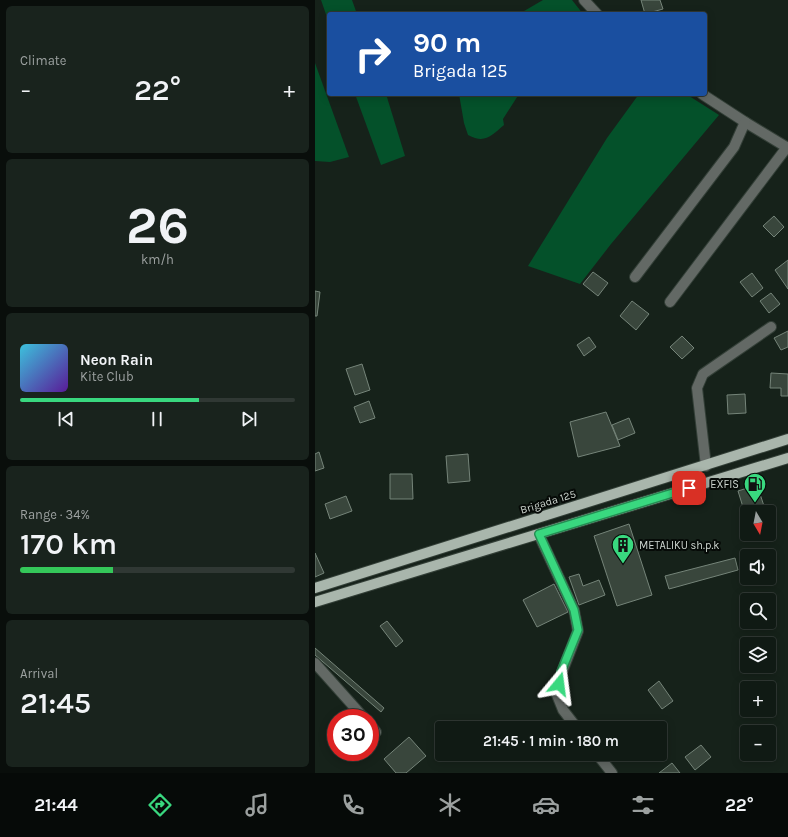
<!DOCTYPE html>
<meta charset="utf-8">
<style>
:root{--surface:#101a14;--page:#19231d;--text:#f1f3f6;--muted:#9ca1a0;--line:#303834;--accent:#39d87f}
body{margin:0;font-family:Karla,sans-serif;background:var(--page);color:var(--text);height:100vh;display:flex;flex-direction:column;font-size:15px;white-space:nowrap}
*{box-sizing:border-box;margin:0}
p{font-size:13px;color:var(--muted)}
.icon{flex:none;width:22px;height:22px;fill:none;stroke:currentColor;stroke-width:2;stroke-linecap:round;stroke-linejoin:round}
.map{position:relative;flex:1;overflow:hidden}
.panel{display:flex;flex-direction:column;gap:6px;padding:6px;background:#090e0b;width:315px}
.panel>*{flex:none}
.hud{position:absolute;left:12px;top:12px;width:380px;height:84px;border-radius:4px;box-shadow:0 2px 10px #0003,0 0 0 1px var(--line);background:#1a4fa0;color:#fff;overflow:hidden}
.needle{width:26px;rotate:170deg}
.controls{position:absolute;left:425px;top:505px;display:grid;gap:8px}
.controls a{display:grid;place-items:center;width:36px;height:36px;border-radius:4px;background:var(--surface);box-shadow:0 2px 10px #0003,0 0 0 1px var(--line);font-size:20px}
.speed{position:absolute;left:12px;top:709px;display:flex;gap:8px;font-size:20px;font-weight:700;text-align:center}
.speed>*{display:grid;place-content:center;width:52px;height:52px;border-radius:50%;background:var(--surface);box-shadow:0 2px 10px #0003,0 0 0 1px var(--line);line-height:1}
.speed .limit{border:6px solid #d22;background:#fff;color:#111}
.pin{position:absolute;display:grid;place-items:center;width:34px;height:34px;color:#fff;margin:-17px;border-radius:8px;box-shadow:0 2px 6px #0006}
.me{position:absolute;width:44px;margin:-22px;rotate:16deg;stroke-linejoin:round;filter:drop-shadow(0 0 3px #0008)}
.turn{display:flex;align-items:center;gap:14px;height:84px;padding:0 20px;font-size:18px}
.turn .icon{width:52px;height:52px;stroke-width:2.5}
.turn b{display:block;font-size:28px;line-height:34px}
.big{font-size:30px;font-weight:600;line-height:1.1}
.panel .tile{flex:1;display:flex;flex-direction:column;justify-content:center;gap:6px;min-width:0;padding:0 14px;border-radius:6px;background:var(--page)}
.panel .dial{align-items:center;gap:0}
.dial b{font-size:52px;line-height:1}
.song{display:flex;align-items:center;gap:12px}
.cover{width:48px;height:48px;border-radius:6px;background:linear-gradient(135deg,hsl(190 70% 55%),hsl(270 70% 35%))}
.played{height:4px;border-radius:2px;background:linear-gradient(90deg,var(--accent) 65%,var(--line) 65%)}
.keys{display:flex;justify-content:space-around;direction:ltr}
.heat{display:flex;justify-content:space-between;align-items:center;font-size:22px;direction:ltr}
.charge{height:6px;border-radius:3px;background:linear-gradient(90deg,#34c759 34%,var(--line) 0)}
.trip{position:absolute;left:120px;top:721px;width:232px;height:40px;border-radius:4px;background:var(--surface);box-shadow:0 2px 10px #0003,0 0 0 1px var(--line);font-weight:600;line-height:40px;text-align:center}
.dock{display:flex;height:64px;justify-content:space-around;align-items:center;background:#060a08;color:var(--muted)}
.dock .icon{width:28px;height:28px}
.dock .current{color:var(--accent)}
.dock b{font-size:18px;color:var(--text)}
main{display:flex;flex:1;min-height:0}
.map>svg:first-child{display:block}
</style>
<main>
<section class="panel">
<div class="tile"><p>Climate</p>
<div class="heat"><a>−</a><b class="big">22°</b><a>+</a></div>
</div>
<div class="tile dial"><b>26</b><p>km/h</p></div>
<div class="tile">
<div class="song"><i class="cover"></i><div><b>Neon Rain</b><p>Kite Club</p></div></div>
<div class="played"></div>
<div class="keys"><svg class="icon" aria-label="previous" viewBox="0 0 24 24"><path d="M18 5L8 12l10 7zM5 5v14"/></svg><svg class="icon" aria-label="pause" viewBox="0 0 24 24"><path d="M8 5v14M16 5v14"/></svg><svg class="icon" aria-label="next" viewBox="0 0 24 24"><path d="M6 5l10 7-10 7zM19 5v14"/></svg></div>
</div>
<div class="tile"><p>Range · 34%</p><b class="big">170 km</b><div class="charge"></div></div>
<div class="tile"><p>Arrival</p><b class="big">21:45</b></div>
</section>
<div class="map">
<svg width="473" height="773" viewBox="0 0 473 773">
<rect width="100%" height="100%" fill="#16221a"/>
<g fill="#04512a">
<path d="M6,0H37L42,14H14V23Z"/>
<path d="M228,0H257L268,14H204Z"/>
<path d="M0,63L34,157L15,162L0,161Z"/>
<path d="M40,94H71L90,156L66,165Z"/>
<path d="M144,94H204L188,119L189,125C176,136 170,144 153,135L149,123Z"/>
<path d="M324,94H371L404,115L296,244L265,284L213,266L292,138Z"/>
</g>
<g fill="#39463c" stroke="#758479">
<path d="M326,0H345L348,9L330,14Z"/>
<path d="M459,216L469,227L459,237L448,226Z"/>
<path d="M473,260V289L460,270Z"/>
<path d="M278,272L293,283L283,296L268,284Z"/>
<path d="M437,273L448,288L437,297L425,282Z"/>
<path d="M0,291L5,292L2,316H0Z"/>
<path d="M456,293L465,304L454,313L445,301Z"/>
<path d="M317,301L334,314L321,330L305,316Z"/>
<path d="M473,331V347L466,350L459,338Z"/>
<path d="M367,336L379,348L367,359L355,347Z"/>
<path d="M274,337L281,347L269,356L262,345Z"/>
<path d="M47,364L55,390L40,395L31,369Z"/>
<path d="M456,373L473,374V396H466V388H455Z"/>
<path d="M430,394L431,413L413,414L412,395Z"/>
<path d="M54,401L60,418L45,423L39,407Z"/>
<path d="M291,412L305,446L263,457L255,422Z"/>
<path d="M314,418L320,433L303,440L297,425Z"/>
<path d="M4,452L9,468L0,471V454Z"/>
<path d="M153,454L155,481L133,483L131,456Z"/>
<path d="M75,474H97L98,499H75Z"/>
<path d="M442,485L451,512H432V520L423,491Z"/>
<path d="M31,496L37,511L15,519L10,504Z"/>
<path d="M314,524L337,595L302,606L279,536Z"/>
<path d="M0,553L9,573L0,577Z"/>
<path d="M420,558L423,570L354,589L350,576Z"/>
<path d="M264,574L268,586L284,580L290,595L264,605L254,577Z"/>
<path d="M239,584L253,612L222,627L208,600Z"/>
<path d="M72,621L88,641L81,647L65,626Z"/>
<path d="M0,648L69,708L66,712L0,655Z"/>
<path d="M344,681L358,701L347,709L333,690Z"/>
<path d="M94,737L111,756L91,773H81L69,759Z"/>
<path d="M386,745L396,757L380,770L370,757Z"/>
<path d="M357,763L365,773H344Z"/>
</g>
<g fill="none" stroke-linecap="round" stroke-linejoin="round">
<g stroke="#333f37" stroke-width="12">
<g id="minor">
<path d="M269,0L282,14"/>
<path d="M387,94L430,122L473,148"/>
<path d="M320,277L419,147L430,122"/>
<path d="M355,302L472,147"/>
<path d="M391,466L382,388L388,374L456,327"/>
<path d="M224,535L259,610L263,631L247,672L242,695L248,710L262,728"/>
<path d="M0,663L49,718"/>
<path d="M55,725L61,732"/>
<path d="M282,754L297,773"/>
</g>
</g>
<g stroke="#333f37" stroke-width="12">
<g id="major">
<path d="M0,588L473,439"/>
<path d="M0,602L473,458"/>
</g>
</g>
<use href="#minor" stroke="#636965" stroke-width="10"/>
<use href="#major" stroke="#a9b6ac" stroke-width="10"/>
</g>
<g fill="none" stroke-linecap="round" stroke-linejoin="round">
<g stroke="#258c53" stroke-width="10">
<path id="route" d="M244,684L246,672L263,630L259,610L224,534L374,488"/>
</g>
<use href="#route" stroke="#39d87f" stroke-width="7"/>
</g>
<defs>
<g id="fuel-pin" transform="scale(1.15)"><path d="M0 17L-7.5 6A9.5 9.5 0 1 1 7.5 6Z" fill="#39d87f" stroke="#060a07"/><path d="M-5.5-6h7V0h2V4h1.3V-2.5L3-4.5l.8-.8L6-3V5H2.5V1h-1V6h-7ZM-4.2-4.7v3.2H.2V-4.7Z" fill="#111"/></g>
<g id="building-pin" transform="scale(1.15)"><path d="M0 17L-7.5 6A9.5 9.5 0 1 1 7.5 6Z" fill="#39d87f" stroke="#060a07"/><path d="M-4-6H4V6H1V3H-1V6H-4ZM-2.5-4.3h1.7v1.8h-1.7ZM.8-4.3h1.7v1.8H.8ZM-2.5-1h1.7V.8h-1.7ZM.8-1h1.7V.8H.8Z" fill="#111"/></g>
</defs>
<g fill-rule="evenodd">
<use href="#fuel-pin" x="440" y="484"/>
<use href="#building-pin" x="308" y="545"/>
</g>
<g text-anchor="middle" dominant-baseline="central" stroke-width="4" stroke-linejoin="round" paint-order="stroke">
<g font-size="11" fill="#ced6d0" stroke="#060a07" text-anchor="end">
<text x="424" y="484">EXFIS</text>
<text x="324" y="545" text-anchor="start">METALIKU sh.p.k</text>
</g>
<g font-size="11" fill="#ced6d0" stroke="#060a07">
<text transform="translate(233 502) rotate(-17)">Brigada 125</text>
</g>
</g>
</svg>
<div class="controls">
<a><svg class="needle" viewBox="-14 -14 28 28"><path d="M0-13l5 13h-10z" fill="#e53935"/><path d="M0 13l5-13h-10z" fill="#9ca1a0"/></svg></a>
<a><svg class="icon" aria-label="sound" viewBox="0 0 24 24"><path d="M4 9h4l5-4v14l-5-4H4zM17 9q2 3 0 6"/></svg></a>
<a><svg class="icon" aria-label="search" viewBox="0 0 24 24"><circle cx="10" cy="10" r="6"/><path d="M15 15l6 6"/></svg></a>
<a><svg class="icon" aria-label="layers" viewBox="0 0 24 24"><path d="M12 4l9 5-9 5-9-5zM3 14l9 5 9-5"/></svg></a>
<a>+</a>
<a>−</a>
</div>
<div class="speed"><div class="limit">30</div></div>
<div class="pin" style="left:374px;top:488px;background:#d93025"><svg class="icon" aria-label="arrive" viewBox="0 0 24 24"><path d="M6 21V4h12l-3 4 3 4H6"/></svg></div>
<svg class="me" style="left:244px;top:684px" viewBox="-20 -20 40 40"><path d="M0-17L14 15 0 8-14 15z" fill="#39d87f" stroke="#fff" stroke-width="4"/></svg>
<div class="trip">21:45 · 1 min · 180 m</div>
<div class="hud">
<div class="turn"><svg class="icon" aria-label="right" viewBox="0 0 24 24"><path d="M7 20v-9h11M14 6l5 5-5 5"/></svg><div><b>90 m</b>Brigada 125</div></div>
</div>
</div>
</main>
<nav class="dock">
<b>21:44</b>
<svg class="icon current" aria-label="directions" viewBox="0 0 24 24"><path d="M12 3l9 9-9 9-9-9zM9 14v-3h6M13 9l2 2-2 2"/></svg>
<svg class="icon" aria-label="music" viewBox="0 0 24 24"><path d="M9 18V5l10-2v13"/><circle cx="6" cy="18" r="3"/><circle cx="16" cy="16" r="3"/></svg>
<svg class="icon" aria-label="phone" viewBox="0 0 24 24"><path d="M5 4h4l2 5-3 2q2 4 5 5l2-3 5 2v4C11 20 4 13 5 4z"/></svg>
<svg class="icon" aria-label="climate" viewBox="0 0 24 24"><path d="M12 3v18M4 7l16 10M4 17L20 7"/></svg>
<svg class="icon" aria-label="car" viewBox="0 0 24 24"><path d="M5 17H2v-5l4-1 3-4h7l3 4 3 1v5h-3M9 17h6M6 11h13"/><circle cx="7" cy="17" r="2"/><circle cx="17" cy="17" r="2"/></svg>
<svg class="icon" aria-label="filters" viewBox="0 0 24 24"><path d="M4 7h16M4 17h16"/><circle cx="9" cy="7" r="2"/><circle cx="15" cy="17" r="2"/></svg>
<b>22°</b>
</nav>
